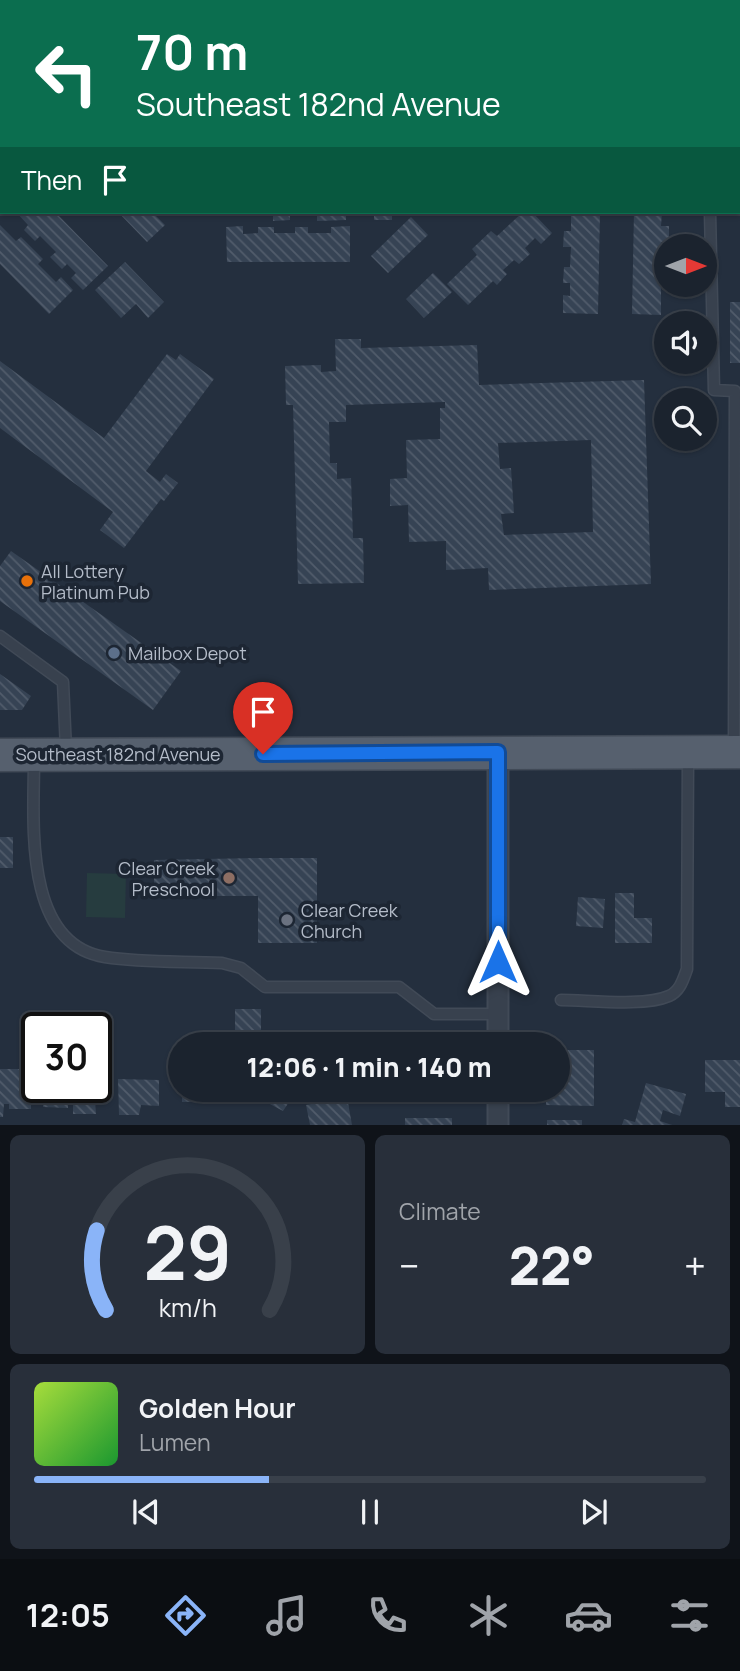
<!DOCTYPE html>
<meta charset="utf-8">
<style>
:root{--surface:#1b232e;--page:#282f3a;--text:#f1f3f6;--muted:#a0a4aa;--line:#39404a;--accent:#8ab4f8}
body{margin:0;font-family:Manrope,sans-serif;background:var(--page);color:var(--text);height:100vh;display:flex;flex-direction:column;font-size:26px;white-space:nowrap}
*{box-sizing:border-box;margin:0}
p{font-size:23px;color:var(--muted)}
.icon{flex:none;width:38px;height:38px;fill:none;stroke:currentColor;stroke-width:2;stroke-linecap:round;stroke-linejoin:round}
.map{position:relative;height:1125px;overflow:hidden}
.drawer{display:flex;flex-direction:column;gap:10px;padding:10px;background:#0f1319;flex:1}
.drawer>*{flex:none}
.hud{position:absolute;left:0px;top:0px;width:740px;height:214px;box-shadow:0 2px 5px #0004,0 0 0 2px var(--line);background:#0b6e4f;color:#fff;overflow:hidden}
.needle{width:46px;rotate:90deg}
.tools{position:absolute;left:654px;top:234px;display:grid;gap:14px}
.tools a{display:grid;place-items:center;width:63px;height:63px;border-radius:50%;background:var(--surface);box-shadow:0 2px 5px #0004,0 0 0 2px var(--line);font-size:35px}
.speed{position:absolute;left:21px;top:1012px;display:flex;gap:14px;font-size:35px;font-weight:700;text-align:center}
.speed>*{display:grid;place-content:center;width:91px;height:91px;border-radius:50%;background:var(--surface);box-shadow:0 2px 5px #0004,0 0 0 2px var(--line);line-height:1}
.speed .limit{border:4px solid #111;border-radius:10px;background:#fff;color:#111}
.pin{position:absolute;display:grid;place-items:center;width:60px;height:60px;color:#fff;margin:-72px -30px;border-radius:50% 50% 50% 0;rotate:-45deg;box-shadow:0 0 7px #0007}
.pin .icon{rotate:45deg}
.me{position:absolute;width:77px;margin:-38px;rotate:0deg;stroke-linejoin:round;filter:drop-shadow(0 0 5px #0008)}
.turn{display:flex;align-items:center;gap:24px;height:147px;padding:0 21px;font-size:32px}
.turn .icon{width:91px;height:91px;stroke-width:2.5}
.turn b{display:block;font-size:49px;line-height:60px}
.then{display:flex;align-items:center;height:66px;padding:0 21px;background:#0003;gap:14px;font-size:26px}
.big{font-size:52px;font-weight:800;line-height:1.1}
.drawer .tile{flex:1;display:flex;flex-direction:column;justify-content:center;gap:10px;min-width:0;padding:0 24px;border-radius:10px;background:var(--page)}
.drawer .dial{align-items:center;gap:0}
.dial svg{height:182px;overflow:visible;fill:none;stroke:var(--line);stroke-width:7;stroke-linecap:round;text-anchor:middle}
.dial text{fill:var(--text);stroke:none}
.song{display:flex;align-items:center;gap:21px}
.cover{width:84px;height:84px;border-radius:10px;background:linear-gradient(135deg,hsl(80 70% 55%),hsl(130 70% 35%))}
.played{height:7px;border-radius:4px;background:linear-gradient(90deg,var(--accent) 35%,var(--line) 35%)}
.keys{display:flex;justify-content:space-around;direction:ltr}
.heat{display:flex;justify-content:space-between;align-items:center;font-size:38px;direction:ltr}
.drawer .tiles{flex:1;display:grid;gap:10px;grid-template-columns:1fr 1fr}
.tile:last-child{grid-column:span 2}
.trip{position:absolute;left:168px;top:1032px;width:402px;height:70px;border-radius:35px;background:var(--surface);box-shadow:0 2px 5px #0004,0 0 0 2px var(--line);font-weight:800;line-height:70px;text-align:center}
.tab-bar{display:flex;height:112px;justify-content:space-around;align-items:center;background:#0b0e12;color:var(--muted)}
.tab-bar .icon{width:49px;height:49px}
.tab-bar .selected{color:var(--accent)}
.tab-bar b{font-size:32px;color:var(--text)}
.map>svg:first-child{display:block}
</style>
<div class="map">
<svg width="740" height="1125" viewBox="0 0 740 1125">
<defs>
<pattern id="building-back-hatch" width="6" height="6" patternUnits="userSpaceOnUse" patternTransform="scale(1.75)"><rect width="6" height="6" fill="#364354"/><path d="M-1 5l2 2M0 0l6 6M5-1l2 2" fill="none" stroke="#515c6b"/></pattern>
</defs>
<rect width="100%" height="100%" fill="#242f3e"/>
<path fill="#263c3f" d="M87,873L126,874L125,918L86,917Z"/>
<g fill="url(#building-back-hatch)" fill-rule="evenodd">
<path d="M16,212H55L108,266L83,290L71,278L76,273L67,264L62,269L50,257L56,252L40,236L35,241L24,230L28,225Z"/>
<path d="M118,212H152L165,225L147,242Z"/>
<path d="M273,212H290V220L273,221Z"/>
<path d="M317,212H346V220L317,221Z"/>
<rect x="374" y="212" width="18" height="8"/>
<path d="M523,212H532L552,233L541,244L535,238L525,248L530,254L519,264L514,260L503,270L507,274L497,285L493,281L468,305L447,284L477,255L472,249L491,231L497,236Z"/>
<path d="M571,212H600L598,314L563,313V295L570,296V283H563L564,267H570L571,247H563L564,231H571Z"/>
<path d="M634,212H662L661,226H669V242H661V263H667V278L661,279V315L632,314Z"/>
<path d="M411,217L428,235L388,273L371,256Z"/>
<path d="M0,225L16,241L21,237L43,259L38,264L56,282L61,277L73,290L49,314L0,264Z"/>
<path d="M243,226V234L258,233V227H274V233H295V227H308V233H331V227L350,226V262H227L226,227Z"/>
<path d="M125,262L164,302L148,318L136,304L121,318L95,290Z"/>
<path d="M433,273L452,292L424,318L406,299Z"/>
<rect x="730" y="302" width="10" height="61"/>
<path d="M335,339H361V348L477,345L479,385L644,380L651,584L489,590L488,568L446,570V541L409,542L408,505L390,506V479L407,478L406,440L440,439V408H445V402L346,405V422H329L330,463H337V479L351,478L353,538H363L364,583L298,584L293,405H286L285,366L321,365V372L336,371ZM591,440L593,532L504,535L501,514L514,513L511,468L500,469L498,443Z"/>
<path d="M167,354L176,360L180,354L214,379L146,471L160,482L166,474L178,483L164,501L161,499L124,548L100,530L113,512L0,428V361L104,438Z"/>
<path d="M11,551L181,671L153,710L0,601V566Z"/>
<path d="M0,674L31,696L22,710H0Z"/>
<rect x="0" y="837" width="13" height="31"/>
<path d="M259,858H317V943H258V896H154V860Z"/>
<path d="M615,893H634V918H652V943H615Z"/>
<path d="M578,897L605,899L603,928L576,926Z"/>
<rect x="235" y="1009" width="26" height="25"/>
<path d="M558,1050H594V1106L546,1105V1090H558V1078H568V1073H558Z"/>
<path d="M705,1060H740V1107H725V1092H705Z"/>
<path d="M0,1069H31V1109H9V1104H4L3,1117H0Z"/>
<path d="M118,1079L159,1080V1106L141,1105L139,1115H119Z"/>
<path d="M646,1083L686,1094L680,1116L663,1110L660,1121L672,1125H622L624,1119L635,1122Z"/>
<path d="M44,1087H94L96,1114H73V1096L68,1097V1108L43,1107Z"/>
<path d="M182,1090H222V1101L182,1102Z"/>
<path d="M265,1090H297L283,1111L266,1102L269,1092Z"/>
<rect x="394" y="1090" width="58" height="12"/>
<path d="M347,1097L352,1125H310L306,1105Z"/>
<rect x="405" y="1118" width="47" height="7"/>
<rect x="547" y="1120" width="35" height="5"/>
</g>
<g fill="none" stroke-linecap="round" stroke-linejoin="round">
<g stroke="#414a57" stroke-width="13">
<g id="service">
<path d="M738,189H740"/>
<path d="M710,212L714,390L735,391L734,748"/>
<path d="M0,636L63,682L66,750"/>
<path d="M34,759C34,820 22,944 105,957C143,963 184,961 222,963L241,968L265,987H399L434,1014H498"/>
<path d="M561,1000C589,1000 644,1007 669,996C680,991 683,980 687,969L688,756"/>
</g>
</g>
<g stroke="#414a57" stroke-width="23">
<g id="minor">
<path d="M158,2V0"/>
<path d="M0,159L2,158"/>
<path d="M498,752V1045"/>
<path d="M498,1125V1090"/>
</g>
</g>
<g stroke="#414a57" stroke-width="35">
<path id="primary" d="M0,755L740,752"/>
</g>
<use href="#service" stroke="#38414e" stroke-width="10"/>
<use href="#minor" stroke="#38414e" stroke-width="19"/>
<use href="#primary" stroke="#56606e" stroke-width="32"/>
</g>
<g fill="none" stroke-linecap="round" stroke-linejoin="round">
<g stroke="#114b97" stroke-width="18">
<path id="route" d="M263,754L498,752V962"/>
</g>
<use href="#route" stroke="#1a73e8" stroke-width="12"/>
</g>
<circle fill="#e8710a" stroke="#1d2633" stroke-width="2.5" cx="27" cy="581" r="7"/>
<circle fill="#5c6f8a" stroke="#1d2633" stroke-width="2.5" cx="114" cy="653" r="7"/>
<circle fill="#8d6e63" stroke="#1d2633" stroke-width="2.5" cx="229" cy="878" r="7"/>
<circle fill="#6b7280" stroke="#1d2633" stroke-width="2.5" cx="287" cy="920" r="7"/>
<g text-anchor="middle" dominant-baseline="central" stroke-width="7" stroke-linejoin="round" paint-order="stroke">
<g font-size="18" fill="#b4bcc9" stroke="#1d2633" text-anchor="start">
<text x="41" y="571">All Lottery<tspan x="41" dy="21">Platinum Pub</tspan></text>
<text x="128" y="653">Mailbox Depot</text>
<text x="215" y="868" text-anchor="end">Clear Creek<tspan x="215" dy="21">Preschool</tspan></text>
<text x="301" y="910">Clear Creek<tspan x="301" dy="21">Church</tspan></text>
</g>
<g font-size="18" fill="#b4bcc9" stroke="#1d2633">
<text x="118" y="754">Southeast 182nd Avenue</text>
</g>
</g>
</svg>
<div class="tools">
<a><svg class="needle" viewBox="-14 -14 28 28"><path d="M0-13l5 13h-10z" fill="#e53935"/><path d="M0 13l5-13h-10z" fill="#a0a4aa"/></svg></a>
<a><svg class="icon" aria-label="sound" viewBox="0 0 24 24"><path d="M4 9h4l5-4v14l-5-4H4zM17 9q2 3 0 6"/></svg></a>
<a><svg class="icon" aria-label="search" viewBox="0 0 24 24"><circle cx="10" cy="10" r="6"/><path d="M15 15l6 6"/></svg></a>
</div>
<div class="speed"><div class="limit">30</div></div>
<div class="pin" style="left:263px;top:754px;background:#d93025"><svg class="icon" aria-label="arrive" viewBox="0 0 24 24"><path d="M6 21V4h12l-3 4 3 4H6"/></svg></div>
<svg class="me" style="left:498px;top:962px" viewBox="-20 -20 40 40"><path d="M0-17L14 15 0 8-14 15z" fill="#1a73e8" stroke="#fff" stroke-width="4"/></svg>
<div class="trip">12:06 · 1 min · 140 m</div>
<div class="hud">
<div class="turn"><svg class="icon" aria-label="left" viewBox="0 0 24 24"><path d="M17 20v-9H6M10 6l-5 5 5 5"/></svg><div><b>70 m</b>Southeast 182nd Avenue</div></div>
<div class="then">Then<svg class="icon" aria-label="arrive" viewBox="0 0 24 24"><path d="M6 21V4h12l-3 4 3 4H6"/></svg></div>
</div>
</div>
<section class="drawer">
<div class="tiles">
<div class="tile dial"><svg viewBox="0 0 100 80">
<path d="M14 69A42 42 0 1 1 86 69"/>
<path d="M14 69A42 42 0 0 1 10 34" stroke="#8ab4f8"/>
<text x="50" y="56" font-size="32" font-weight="700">29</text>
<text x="50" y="72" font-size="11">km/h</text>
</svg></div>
<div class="tile"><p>Climate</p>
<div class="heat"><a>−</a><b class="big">22°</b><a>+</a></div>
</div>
<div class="tile">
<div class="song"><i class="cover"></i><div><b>Golden Hour</b><p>Lumen</p></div></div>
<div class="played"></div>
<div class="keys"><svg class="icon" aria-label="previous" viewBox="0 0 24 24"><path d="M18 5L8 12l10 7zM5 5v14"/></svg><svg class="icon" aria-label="pause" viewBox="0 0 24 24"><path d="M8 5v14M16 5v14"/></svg><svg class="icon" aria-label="next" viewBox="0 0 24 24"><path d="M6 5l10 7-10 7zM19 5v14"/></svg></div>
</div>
</div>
</section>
<nav class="tab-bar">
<b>12:05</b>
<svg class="icon selected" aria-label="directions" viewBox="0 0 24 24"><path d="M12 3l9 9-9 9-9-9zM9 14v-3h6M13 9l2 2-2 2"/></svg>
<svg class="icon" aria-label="music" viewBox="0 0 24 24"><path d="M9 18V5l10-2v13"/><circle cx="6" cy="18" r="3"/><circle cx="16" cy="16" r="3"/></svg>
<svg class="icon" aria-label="phone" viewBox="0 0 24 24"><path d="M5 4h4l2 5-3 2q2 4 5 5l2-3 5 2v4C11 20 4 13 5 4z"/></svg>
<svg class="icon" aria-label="climate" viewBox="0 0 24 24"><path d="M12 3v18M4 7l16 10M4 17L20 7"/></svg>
<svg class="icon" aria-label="car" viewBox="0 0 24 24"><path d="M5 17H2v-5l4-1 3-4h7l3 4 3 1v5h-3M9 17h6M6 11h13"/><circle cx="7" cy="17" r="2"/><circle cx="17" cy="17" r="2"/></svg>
<svg class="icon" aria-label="filters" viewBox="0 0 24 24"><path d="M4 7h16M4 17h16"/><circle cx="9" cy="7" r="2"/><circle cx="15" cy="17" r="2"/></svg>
</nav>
